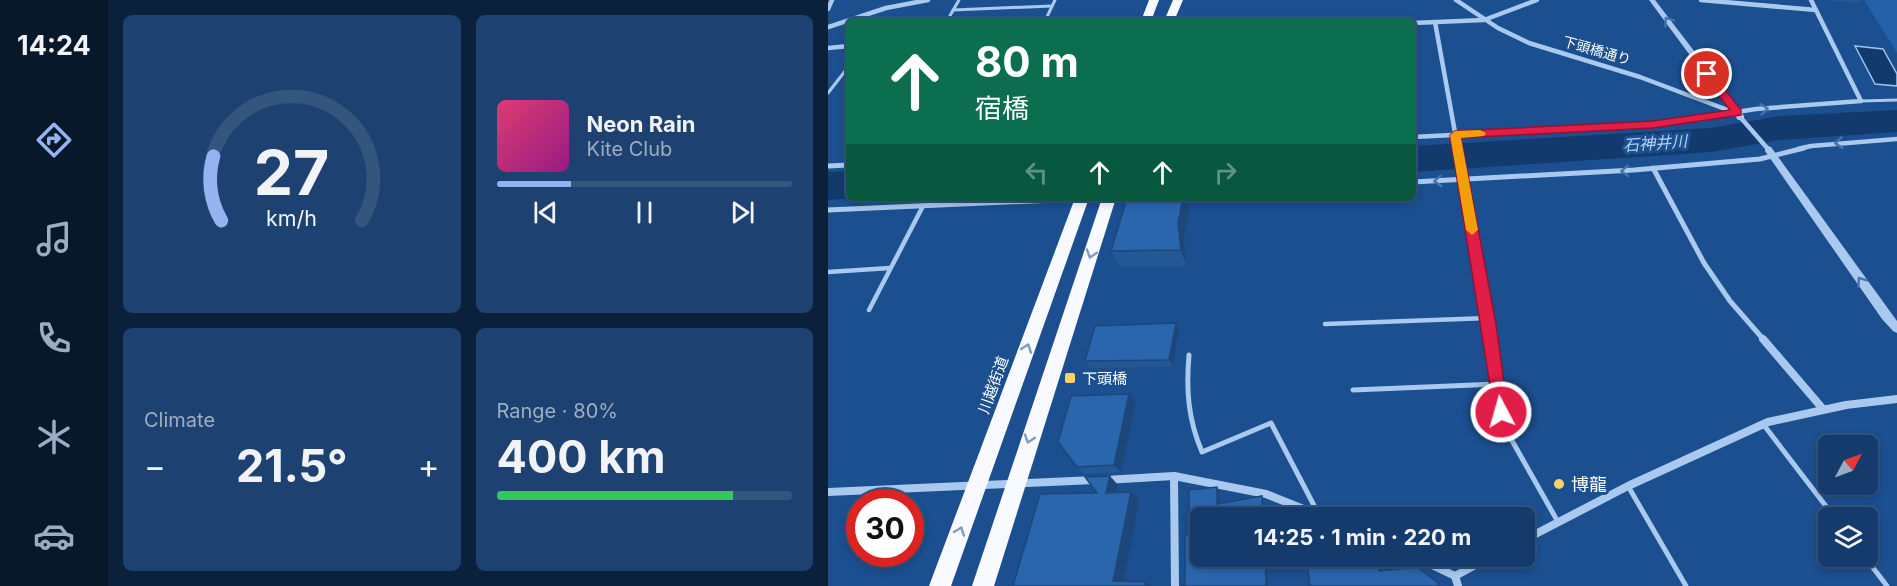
<!DOCTYPE html>
<meta charset="utf-8">
<style>
:root{--surface:#143b6b;--page:#1d4271;--text:#f1f3f6;--muted:#9dadc1;--line:#33557e;--accent:#95b2f1}
body{margin:0;font-family:Inter,"Noto Sans JP",sans-serif;background:var(--page);color:var(--text);height:100vh;display:flex;flex-direction:column;font-size:22px;white-space:nowrap}
*{box-sizing:border-box;margin:0}
p{font-size:20px;color:var(--muted)}
.icon{flex:none;width:33px;height:33px;fill:none;stroke:currentColor;stroke-width:2;stroke-linecap:round;stroke-linejoin:round}
.map{position:relative;flex:1;overflow:hidden}
.sheet{display:flex;flex-direction:column;gap:15px;padding:15px;background:#0b203b;width:720px}
.sheet>*{flex:none}
.hud{position:absolute;left:18px;top:18px;width:570px;height:183px;border-radius:9px;box-shadow:0 3px 9px #0003,0 0 0 2px var(--line);background:#0b6e4f;color:#fff;overflow:hidden}
.needle{width:39px;rotate:49deg}
.controls{position:absolute;left:990px;top:435px;display:grid;gap:12px}
.controls a{display:grid;place-items:center;width:60px;height:60px;border-radius:9px;background:var(--surface);box-shadow:0 3px 9px #0003,0 0 0 2px var(--line);font-size:30px}
.speed{position:absolute;left:18px;top:489px;display:flex;gap:12px;font-size:30px;font-weight:700;text-align:center}
.speed>*{display:grid;place-content:center;width:78px;height:78px;border-radius:50%;background:var(--surface);box-shadow:0 3px 9px #0003,0 0 0 2px var(--line);line-height:1}
.speed .limit{border:9px solid #d22;background:#fff;color:#111}
.pin{position:absolute;display:grid;place-items:center;width:51px;height:51px;color:#fff;margin:-26px;border:3px solid #fff;border-radius:50%;box-shadow:0 2px 6px #0007}
.me{position:absolute;width:66px;margin:-33px;rotate:354deg;stroke-linejoin:round;filter:drop-shadow(0 0 4px #0008)}
.turn{display:flex;align-items:center;gap:21px;height:126px;padding:0 30px;font-size:27px}
.turn .icon{width:78px;height:78px;stroke-width:2.5}
.turn b{display:block;font-size:42px;line-height:51px}
.lanes{display:flex;align-items:center;height:57px;padding:0 30px;background:#0003;justify-content:center;gap:30px;direction:ltr}
.lanes .off{opacity:.35}
.big{font-size:45px;font-weight:700;line-height:1.1}
.sheet .card{flex:1;display:flex;flex-direction:column;justify-content:center;gap:9px;min-width:0;padding:0 21px;border-radius:9px;background:var(--page)}
.sheet .dial{align-items:center;gap:0}
.dial svg{height:156px;overflow:visible;fill:none;stroke:var(--line);stroke-width:7;stroke-linecap:round;text-anchor:middle}
.dial text{fill:var(--text);stroke:none}
.song{display:flex;align-items:center;gap:18px}
.cover{width:72px;height:72px;border-radius:9px;background:linear-gradient(135deg,hsl(340 70% 55%),hsl(310 70% 35%))}
.played{height:6px;border-radius:3px;background:linear-gradient(90deg,var(--accent) 25%,var(--line) 25%)}
.keys{display:flex;justify-content:space-around;direction:ltr}
.heat{display:flex;justify-content:space-between;align-items:center;font-size:33px;direction:ltr}
.charge{height:9px;border-radius:4px;background:linear-gradient(90deg,#34c759 80%,var(--line) 0)}
.sheet .tiles{flex:1;display:grid;gap:15px;grid-template-columns:repeat(2,1fr)}
.trip{position:absolute;left:362px;top:507px;width:345px;height:60px;border-radius:9px;background:var(--surface);box-shadow:0 3px 9px #0003,0 0 0 2px var(--line);font-weight:700;line-height:60px;text-align:center}
main{display:flex;flex:1;min-height:0}
.tab-bar{display:flex;flex-direction:column;width:108px;justify-content:space-around;align-items:center;background:#08182b;color:var(--muted)}
.tab-bar .icon{width:42px;height:42px}
.tab-bar .selected{color:var(--accent)}
.tab-bar b{font-size:27px;color:var(--text)}
.map>svg:first-child{display:block}
</style>
<main>
<nav class="tab-bar">
<b>14:24</b>
<svg class="icon selected" aria-label="directions" viewBox="0 0 24 24"><path d="M12 3l9 9-9 9-9-9zM9 14v-3h6M13 9l2 2-2 2"/></svg>
<svg class="icon" aria-label="music" viewBox="0 0 24 24"><path d="M9 18V5l10-2v13"/><circle cx="6" cy="18" r="3"/><circle cx="16" cy="16" r="3"/></svg>
<svg class="icon" aria-label="phone" viewBox="0 0 24 24"><path d="M5 4h4l2 5-3 2q2 4 5 5l2-3 5 2v4C11 20 4 13 5 4z"/></svg>
<svg class="icon" aria-label="climate" viewBox="0 0 24 24"><path d="M12 3v18M4 7l16 10M4 17L20 7"/></svg>
<svg class="icon" aria-label="car" viewBox="0 0 24 24"><path d="M5 17H2v-5l4-1 3-4h7l3 4 3 1v5h-3M9 17h6M6 11h13"/><circle cx="7" cy="17" r="2"/><circle cx="17" cy="17" r="2"/></svg>
</nav>
<section class="sheet">
<div class="tiles">
<div class="card dial"><svg viewBox="0 0 100 80">
<path d="M14 69A42 42 0 1 1 86 69"/>
<path d="M14 69A42 42 0 0 1 10 36" stroke="#95b2f1"/>
<text x="50" y="56" font-size="32" font-weight="700">27</text>
<text x="50" y="72" font-size="11">km/h</text>
</svg></div>
<div class="card">
<div class="song"><i class="cover"></i><div><b>Neon Rain</b><p>Kite Club</p></div></div>
<div class="played"></div>
<div class="keys"><svg class="icon" aria-label="previous" viewBox="0 0 24 24"><path d="M18 5L8 12l10 7zM5 5v14"/></svg><svg class="icon" aria-label="pause" viewBox="0 0 24 24"><path d="M8 5v14M16 5v14"/></svg><svg class="icon" aria-label="next" viewBox="0 0 24 24"><path d="M6 5l10 7-10 7zM19 5v14"/></svg></div>
</div>
<div class="card"><p>Climate</p>
<div class="heat"><a>−</a><b class="big">21.5°</b><a>+</a></div>
</div>
<div class="card"><p>Range · 80%</p><b class="big">400 km</b><div class="charge"></div></div>
</div>
</section>
<div class="map">
<svg width="1069" height="586" viewBox="0 0 1069 586">
<rect width="100%" height="100%" fill="#1b4f8f"/>
<path fill="#2461a8" d="M1036,0H1069V53Z"/>
<path fill="#123a6d" stroke="#9cc4f0" stroke-width="1.5" d="M1027,46L1055,49L1069,74V86L1047,84Z"/>
<g fill="none" stroke-linecap="round" stroke-linejoin="round">
<g fill="#123a6d" fill-rule="evenodd">
<path d="M1069,110V132L952,140L883,152L585,172V146L883,128L952,116Z"/>
<path d="M21,171V198H23L0,200V172Z"/>
</g>
<g stroke="#a9c9ee" stroke-width="3">
<path d="M125,10L224,6"/>
<path d="M119,21L131,0"/>
<path d="M217,21L227,0"/>
<path d="M0,93L21,66"/>
<path d="M1033,101L1069,100"/>
</g>
<g stroke="#a9c9ee" stroke-width="4.5">
<path d="M0,272L62,268"/>
<path d="M41,310L95,206"/>
<path d="M497,324L660,318"/>
</g>
<g stroke="#a9c9ee" stroke-width="5">
<path d="M361,355C358,390 360,419 374,452L443,423L491,515"/>
<path d="M525,390L670,384"/>
<path d="M935,424L1007,518"/>
<path d="M678,430L730,522"/>
<path d="M800,486L858,586"/>
<path d="M1036,556L1059,586"/>
</g>
<g stroke="#a9c9ee" stroke-width="4.5">
<path d="M628,0L670,28L701,43L812,77L905,112"/>
<path d="M873,0L988,10"/>
<path d="M0,9L4,0"/>
<path d="M607,22L630,149"/>
<path d="M585,23L656,20L709,0"/>
<path d="M0,27L58,8L100,0"/>
<path d="M0,48L21,46"/>
<path d="M913,118L940,149"/>
<path d="M585,137L824,125L928,109L1033,101L983,0"/>
<path d="M970,149L983,146L1069,139"/>
</g>
<g stroke="#a9c9ee" stroke-width="5">
<path d="M629,148L663,340"/>
<path d="M0,166L21,165"/>
<path d="M825,168L876,263L902,301L936,340"/>
<path d="M585,182L806,170L932,159L976,148"/>
<path d="M0,210L272,198"/>
</g>
<g stroke="#a9c9ee" stroke-width="8">
<path d="M663,339L673,412"/>
<path d="M935,339L995,409"/>
<path d="M346,476L347,586"/>
<path d="M277,480L346,476L438,494L498,518"/>
<path d="M0,492L267,480"/>
<path d="M696,540L800,486L940,422L1018,405L1069,399"/>
<path d="M585,556L627,576"/>
<path d="M630,586L627,576L664,556"/>
</g>
<g fill="#a9c9ee" fill-rule="evenodd">
<path d="M821,0H827L916,116V120H910Z"/>
<path d="M940,146L943,147L1069,321V333L1065,331L1054,319L937,151V147Z"/>
</g>
<g fill="#f8faff" fill-rule="evenodd">
<path d="M321,0H331L323,21H313Z"/>
<path d="M345,0H355L346,21H336Z"/>
<path d="M247,198H261L123,586H101Z"/>
<path d="M274,198H288L166,586H144Z"/>
</g>
</g>
<g fill="#245895">
<path d="M991,0H1034L1032,3Z"/>
<path d="M362,209L356,238L359,266L292,267L283,251Z"/>
<path d="M348,323L351,330L345,367L262,368L257,361Z"/>
<path d="M308,403L293,472L257,474L249,467Z"/>
</g>
<g fill="#1d4779">
<path d="M355,198H358L362,209L356,238L359,266L353,250L350,223Z"/>
<path d="M348,323L351,330L345,367L341,360Z"/>
<path d="M301,394L308,403L293,472L286,465Z"/>
<path d="M282,476L290,485L287,501L278,493Z"/>
<path d="M389,487L391,491L392,507L389,504Z"/>
<path d="M303,492L311,500L295,586L285,581Z"/>
<path d="M434,496L435,500L436,518H435Z"/>
<path d="M437,556H438L440,586H438Z"/>
<path d="M318,582L325,586H317Z"/>
</g>
<g fill="#2a66ad" stroke="#1d4779" stroke-width="1.5">
<path d="M299,198H355L350,223L353,250L283,251Z"/>
<path d="M348,323L341,360L257,361L267,326Z"/>
<path d="M301,394L286,465L249,467L230,442L243,396Z"/>
<path d="M282,476L278,493L303,492L285,581L318,582L317,586H185L212,494L269,493L257,477Z"/>
<path d="M389,487V504L434,496L435,518H372V556H437L438,586H354V585H357V536L361,535V490Z"/>
<path d="M479,556H547L551,571L589,567L609,582L611,586H482Z"/>
</g>
<defs><path id="oneway-chevron" d="M-2-3.5L2.5 0L-2 3.5" fill="none" stroke-width="1.6" stroke-linecap="round" stroke-linejoin="round" transform="scale(1.5)"/></defs>
<g stroke="#4674ac">
<use href="#oneway-chevron" transform="translate(840 21) rotate(-126)"/>
<use href="#oneway-chevron" transform="translate(936 109) rotate(-6)"/>
<use href="#oneway-chevron" transform="translate(1011 143) rotate(174)"/>
<use href="#oneway-chevron" transform="translate(797 171) rotate(177)"/>
<use href="#oneway-chevron" transform="translate(610 181) rotate(177)"/>
<use href="#oneway-chevron" transform="translate(1033 281) rotate(-125)"/>
</g>
<g stroke="#7e9cc1">
<use href="#oneway-chevron" transform="translate(263 254) rotate(108)"/>
<use href="#oneway-chevron" transform="translate(199 348) rotate(-70)"/>
<use href="#oneway-chevron" transform="translate(201 439) rotate(108)"/>
<use href="#oneway-chevron" transform="translate(132 531) rotate(-70)"/>
</g>
<path fill="#e11d48" stroke="#92132f" stroke-width="1.5" d="M879,71L883,72L913,110V115L825,128L633,138L668,324L680,412L678,417L673,419L667,417L622,135L627,131L825,121L902,110L874,74Z"/>
<path fill="#f59e0b" d="M652,130L658,133L656,136L633,138L650,230L644,235L638,230L622,135L627,131Z"/>
<g fill="#ffd166" stroke="#1b4f8f" stroke-width="2">
<rect x="236" y="372" width="12" height="12" rx="3"/>
<circle cx="731" cy="484" r="6"/>
</g>
<g text-anchor="middle" dominant-baseline="central" stroke-width="6" stroke-linejoin="round" paint-order="stroke">
<g font-size="14" fill="#fff" stroke="#1b4f8f">
<text transform="translate(769 50) rotate(16)">下頭橋通り</text>
</g>
<g font-size="15" fill="#fff" stroke="#1b4f8f" text-anchor="start">
<text x="254" y="378">下頭橋</text>
</g>
<g font-size="15" fill="#fff" stroke="#1b4f8f">
<text transform="translate(165 385) rotate(-70)">川越街道</text>
</g>
<g font-size="16" font-style="italic" fill="#b5d3f5" stroke="#1b4f8f">
<text transform="translate(827 143) rotate(-4)">石神井川</text>
</g>
<g font-size="18" fill="#fff" stroke="#1b4f8f" text-anchor="start">
<text x="743" y="484">博龍</text>
</g>
</g>
</svg>
<div class="controls">
<a><svg class="needle" viewBox="-14 -14 28 28"><path d="M0-13l5 13h-10z" fill="#e53935"/><path d="M0 13l5-13h-10z" fill="#9dadc1"/></svg></a>
<a><svg class="icon" aria-label="layers" viewBox="0 0 24 24"><path d="M12 4l9 5-9 5-9-5zM3 14l9 5 9-5"/></svg></a>
</div>
<div class="speed"><div class="limit">30</div></div>
<div class="pin" style="left:879px;top:74px;background:#d93025"><svg class="icon" aria-label="arrive" viewBox="0 0 24 24"><path d="M6 21V4h12l-3 4 3 4H6"/></svg></div>
<svg class="me" style="left:673px;top:412px" viewBox="-20 -20 40 40"><circle r="17" fill="#e11d48" stroke="#fff" stroke-width="3"/><path d="M0-11L8 9 0 5-8 9z" fill="#fff"/></svg>
<div class="trip">14:25 · 1 min · 220 m</div>
<div class="hud">
<div class="turn"><svg class="icon" aria-label="ahead" viewBox="0 0 24 24"><path d="M12 20V5M6 11l6-6 6 6"/></svg><div><b>80 m</b>宿橋</div></div>
<div class="lanes"><svg class="icon off" aria-label="left" viewBox="0 0 24 24"><path d="M17 20v-9H6M10 6l-5 5 5 5"/></svg><svg class="icon" aria-label="ahead" viewBox="0 0 24 24"><path d="M12 20V5M6 11l6-6 6 6"/></svg><svg class="icon" aria-label="ahead" viewBox="0 0 24 24"><path d="M12 20V5M6 11l6-6 6 6"/></svg><svg class="icon off" aria-label="right" viewBox="0 0 24 24"><path d="M7 20v-9h11M14 6l5 5-5 5"/></svg></div>
</div>
</div>
</main>
